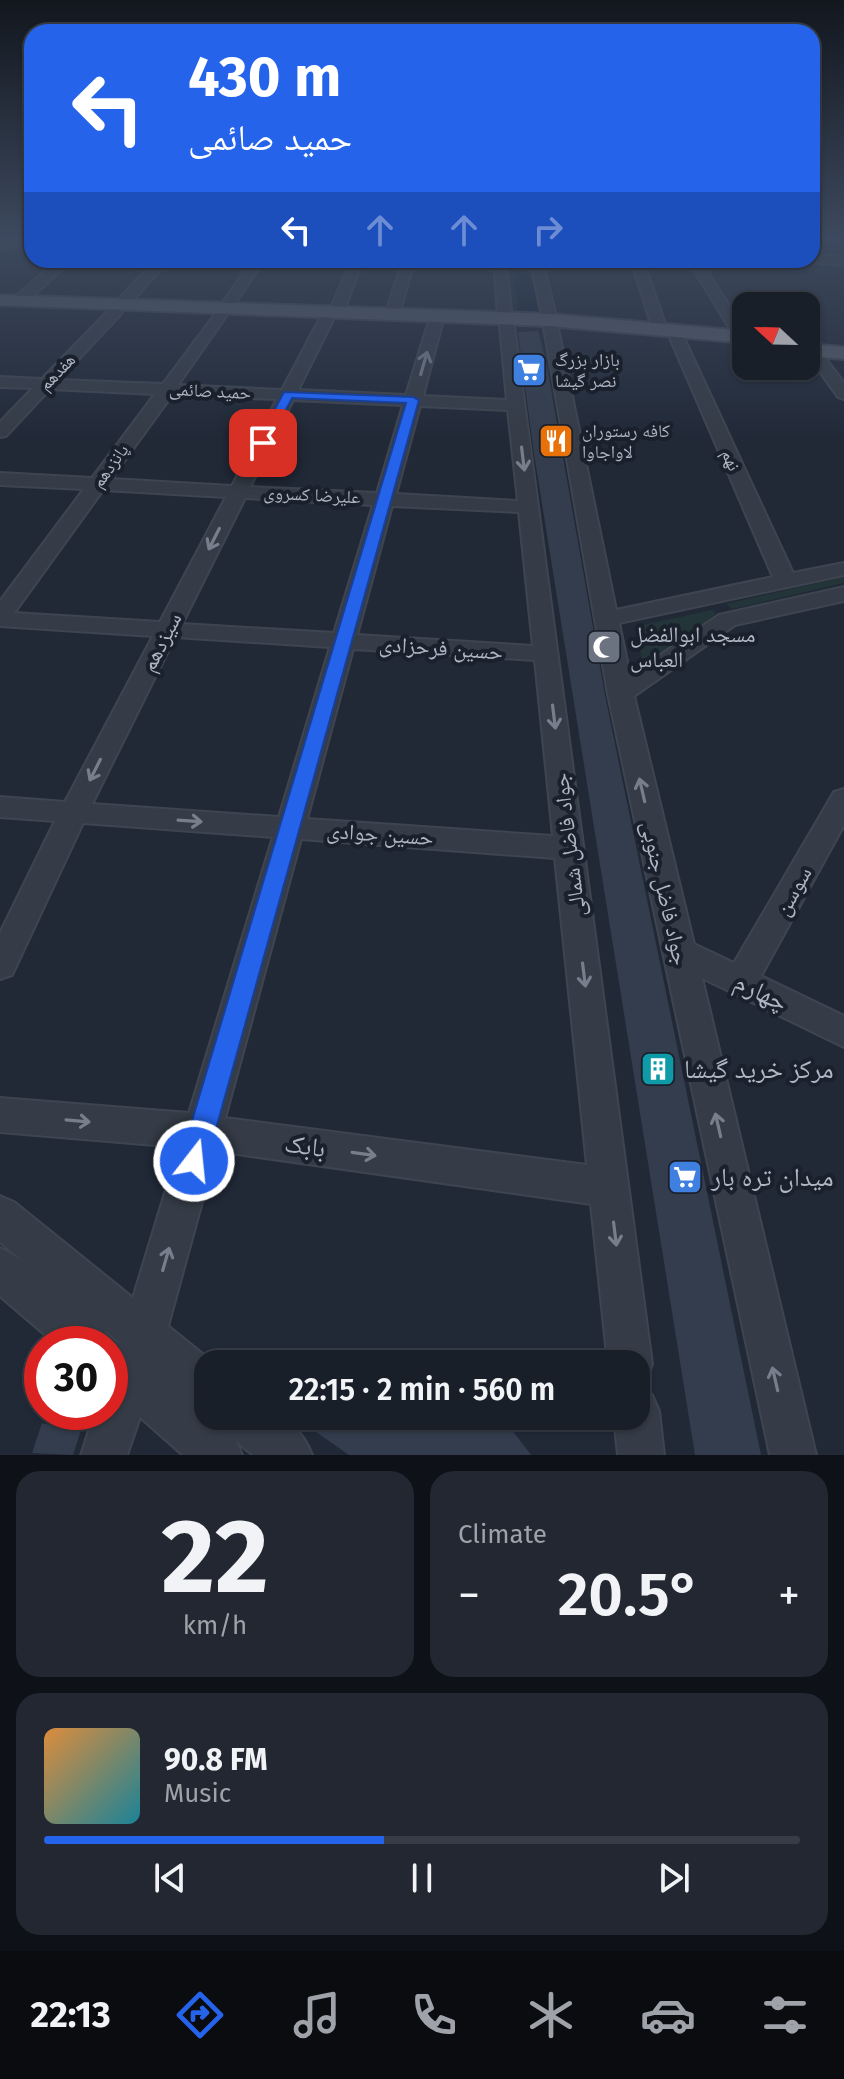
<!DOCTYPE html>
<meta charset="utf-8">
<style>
:root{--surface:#191f29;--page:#222731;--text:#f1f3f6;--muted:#9fa2a8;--line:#373d46;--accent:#2563eb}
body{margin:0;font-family:"Fira Sans","Noto Naskh Arabic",sans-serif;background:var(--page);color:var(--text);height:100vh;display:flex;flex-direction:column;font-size:30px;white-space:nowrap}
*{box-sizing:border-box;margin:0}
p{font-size:26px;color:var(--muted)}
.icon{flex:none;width:44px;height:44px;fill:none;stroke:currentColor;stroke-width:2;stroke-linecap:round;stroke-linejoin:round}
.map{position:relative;height:1455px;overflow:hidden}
.details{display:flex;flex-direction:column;gap:16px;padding:16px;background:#0e1117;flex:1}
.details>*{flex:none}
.hud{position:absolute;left:24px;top:24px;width:796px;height:244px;border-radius:24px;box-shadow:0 2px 6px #0004,0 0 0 2px var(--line);background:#2563eb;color:#fff;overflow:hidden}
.needle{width:52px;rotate:292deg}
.buttons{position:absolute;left:732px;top:292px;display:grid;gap:16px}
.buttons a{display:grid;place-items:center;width:88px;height:88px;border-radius:16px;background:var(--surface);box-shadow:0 2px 6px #0004,0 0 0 2px var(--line);font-size:40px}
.speed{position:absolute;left:24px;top:1326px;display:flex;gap:16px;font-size:40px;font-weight:700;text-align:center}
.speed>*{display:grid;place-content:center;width:104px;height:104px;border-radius:50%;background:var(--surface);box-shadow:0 2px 6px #0004,0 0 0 2px var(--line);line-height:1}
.speed .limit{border:12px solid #d22;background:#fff;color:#111}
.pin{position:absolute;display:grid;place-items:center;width:68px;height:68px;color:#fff;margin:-34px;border-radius:16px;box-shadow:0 4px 12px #0006}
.me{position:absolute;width:88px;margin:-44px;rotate:16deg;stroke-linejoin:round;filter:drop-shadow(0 0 6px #0008)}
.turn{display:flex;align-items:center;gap:28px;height:168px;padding:0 32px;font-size:36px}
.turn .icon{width:104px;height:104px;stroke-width:2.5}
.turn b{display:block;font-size:56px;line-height:68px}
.lanes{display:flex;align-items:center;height:76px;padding:0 32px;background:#0003;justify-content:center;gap:40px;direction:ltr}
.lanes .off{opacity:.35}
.big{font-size:60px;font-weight:600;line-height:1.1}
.details .card{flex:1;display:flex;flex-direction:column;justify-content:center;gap:12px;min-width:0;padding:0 28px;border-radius:24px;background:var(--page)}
.details .dial{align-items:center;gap:0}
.dial b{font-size:104px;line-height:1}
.song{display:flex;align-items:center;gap:24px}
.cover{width:96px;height:96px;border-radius:12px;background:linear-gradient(135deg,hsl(30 70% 55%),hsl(190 70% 35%))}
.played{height:8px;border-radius:4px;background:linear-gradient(90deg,var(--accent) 45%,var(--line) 45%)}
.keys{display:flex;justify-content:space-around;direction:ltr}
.heat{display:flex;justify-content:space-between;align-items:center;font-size:44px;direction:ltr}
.details .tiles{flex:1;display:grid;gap:16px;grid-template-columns:1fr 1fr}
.card:last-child{grid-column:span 2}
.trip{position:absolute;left:194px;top:1350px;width:456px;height:80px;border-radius:24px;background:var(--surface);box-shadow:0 2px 6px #0004,0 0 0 2px var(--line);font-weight:600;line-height:80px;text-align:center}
.tabs{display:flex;height:128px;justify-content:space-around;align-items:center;background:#0a0c10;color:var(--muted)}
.tabs .icon{width:56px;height:56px}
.tabs .active{color:var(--accent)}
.tabs b{font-size:36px;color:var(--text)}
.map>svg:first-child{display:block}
</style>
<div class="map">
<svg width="844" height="1455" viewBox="0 0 844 1455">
<rect width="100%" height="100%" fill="#212937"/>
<g fill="#233538">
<path d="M844,577V583L732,609L726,604Z"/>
<path d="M712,610L716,613L650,670L642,667L638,626Z"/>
</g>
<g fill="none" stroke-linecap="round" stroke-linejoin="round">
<path fill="#152033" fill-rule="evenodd" d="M523,274L532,279L539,311L529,317L519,311L514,279Z"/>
</g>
<g fill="#333d4d">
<path d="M538,331L546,361L605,695L761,1455H695L534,454L518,332Z"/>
<path d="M54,1412H87L73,1455L32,1453L42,1423L50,1425Z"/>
<path d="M293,1416H493L509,1426L531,1455H349Z"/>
</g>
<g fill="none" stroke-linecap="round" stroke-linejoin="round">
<g stroke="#3e4551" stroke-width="4">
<g id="minor">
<path d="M0,241L32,242V250L0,249Z"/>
<path d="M812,255L844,257V265L808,262L812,260Z"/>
<path d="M58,260H72L24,304H14V298Z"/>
<path d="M156,260H169L126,308H116V302Z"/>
<path d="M253,260H265L178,385L282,390L319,320L326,316L333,320L298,390L406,395L428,324L435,320L442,324L423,396L507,400L500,326L505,322L498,318L495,273L501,269L507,273L512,318L507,322L514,326L652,1364L646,1380L636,1384V1364H608L591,1204L216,1151L168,1326L215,1364H208V1409L194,1404L226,1430L220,1416C264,1416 293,1407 312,1455H253L236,1441L242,1455H183L140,1417L127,1455H81L95,1412H110V1344H56L0,1296V1248L22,1260L0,1242V1196L14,1202L133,1298L179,1147L0,1132V1098L189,1113L273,837L83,823L12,975L0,979V933L55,821L0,817V797L65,802L153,636L0,626V601L84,489L0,485V473L92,478L155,394L50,389L6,436L0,437V422L33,388L0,387V377L42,379L110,309L115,308L122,312L120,315L59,380L163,384L216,313L220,312L218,309ZM172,395L277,399L232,486L111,479ZM293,400L403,405L377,493L250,487ZM420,406L508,410L518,501L396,494ZM103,490L226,497L160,622L14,613ZM245,498L373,505L334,633L182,624ZM392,506L519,512L533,646L357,635ZM175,637L330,647L279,817L92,804ZM353,649L535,660L553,836L307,819ZM301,839L555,858L587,1165L225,1118ZM105,1330L119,1342V1344L109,1340Z"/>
<path d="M351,260H363L343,313L336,317L331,316L329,313Z"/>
<path d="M403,260L414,262L399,315L392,319L385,315Z"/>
<path d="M530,260H542L557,320L552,324L558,328L616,610L773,577L670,338L677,334L684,338L793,573L844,563V575L619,623L630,676L719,615L844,587V601L735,625L634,696L694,944L734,963L834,792L844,789V825L761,976L844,1016V1047L702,978L816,1455H770L608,694L544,328L549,324L543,320Z"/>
<path d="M631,260H643L667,330L665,333L660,334L653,330Z"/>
<path d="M688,260H700L746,332V339H736Z"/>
<path d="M812,345L817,347L844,383V399L838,397L806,352L807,347Z"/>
<path d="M636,1388L652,1395L659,1411L664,1455H618L614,1416H636Z"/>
</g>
</g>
<g stroke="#3e4551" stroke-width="4">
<g id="major">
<path d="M0,295L550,314L746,331V343L550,326L0,305Z"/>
<path d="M806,344L844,347V359L806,356Z"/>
</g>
</g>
<use href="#minor" fill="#353c47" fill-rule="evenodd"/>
<use href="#major" fill="#525a67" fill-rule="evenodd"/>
</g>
<defs><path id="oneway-shaft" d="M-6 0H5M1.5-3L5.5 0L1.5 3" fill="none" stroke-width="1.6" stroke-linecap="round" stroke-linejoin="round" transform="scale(2)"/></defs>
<g stroke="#787f8c">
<use href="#oneway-shaft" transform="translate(424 363) rotate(-74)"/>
<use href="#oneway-shaft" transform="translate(523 459) rotate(83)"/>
<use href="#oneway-shaft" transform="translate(214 539) rotate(117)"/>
<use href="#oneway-shaft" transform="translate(554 717) rotate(83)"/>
<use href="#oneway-shaft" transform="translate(95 770) rotate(117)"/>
<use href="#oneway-shaft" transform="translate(642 790) rotate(-103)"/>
<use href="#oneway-shaft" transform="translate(190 821) rotate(4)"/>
<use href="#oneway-shaft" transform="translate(584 975) rotate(83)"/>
<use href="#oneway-shaft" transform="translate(78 1121) rotate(5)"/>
<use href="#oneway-shaft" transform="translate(718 1125) rotate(-103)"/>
<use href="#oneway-shaft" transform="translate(364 1154) rotate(8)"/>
<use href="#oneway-shaft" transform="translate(615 1234) rotate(83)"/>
<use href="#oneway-shaft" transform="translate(166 1259) rotate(-74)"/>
<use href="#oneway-shaft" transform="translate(775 1379) rotate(-103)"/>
</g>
<linearGradient id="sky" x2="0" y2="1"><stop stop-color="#12171e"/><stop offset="0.54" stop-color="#3d495e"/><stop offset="1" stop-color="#3d495e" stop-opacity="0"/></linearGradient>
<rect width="844" height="441" fill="url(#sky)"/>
<path fill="#2563eb" stroke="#184099" stroke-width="2" d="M284,392L413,397L419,400L207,1161L203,1170L194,1174L184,1170L180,1161L406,403L292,398L267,446H259L257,443Z"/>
<defs>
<g id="supermarket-square" transform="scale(1.8)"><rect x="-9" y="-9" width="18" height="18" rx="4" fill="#3f7fe0" stroke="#1a212c"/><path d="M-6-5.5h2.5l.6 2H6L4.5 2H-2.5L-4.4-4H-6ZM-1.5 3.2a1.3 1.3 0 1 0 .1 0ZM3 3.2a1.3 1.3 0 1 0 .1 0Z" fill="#fff"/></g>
<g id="restaurant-square" transform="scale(1.8)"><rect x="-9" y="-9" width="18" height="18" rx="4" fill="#e8710a" stroke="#1a212c"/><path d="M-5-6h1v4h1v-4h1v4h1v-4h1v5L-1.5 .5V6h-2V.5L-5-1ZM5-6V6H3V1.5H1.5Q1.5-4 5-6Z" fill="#fff"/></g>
<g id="mosque-square" transform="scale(1.8)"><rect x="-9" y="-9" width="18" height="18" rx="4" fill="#6b7280" stroke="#1a212c"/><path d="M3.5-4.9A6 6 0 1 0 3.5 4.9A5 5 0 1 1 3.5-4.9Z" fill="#fff"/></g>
<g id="building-square" transform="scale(1.8)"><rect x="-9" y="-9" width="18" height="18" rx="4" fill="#0f9aa8" stroke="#1a212c"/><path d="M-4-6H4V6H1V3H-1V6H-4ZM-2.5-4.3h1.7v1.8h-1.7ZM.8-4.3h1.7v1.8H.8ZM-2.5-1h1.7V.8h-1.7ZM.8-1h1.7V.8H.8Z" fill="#fff"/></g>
</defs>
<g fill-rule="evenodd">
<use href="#supermarket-square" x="529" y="370"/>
<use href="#restaurant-square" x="556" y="441"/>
<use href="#mosque-square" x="604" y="647"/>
<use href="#building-square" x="658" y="1069"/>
<use href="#supermarket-square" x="685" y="1177"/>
</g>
<g text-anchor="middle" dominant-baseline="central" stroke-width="8" stroke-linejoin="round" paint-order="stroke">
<g font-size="18" fill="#afb6c4" stroke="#1a212c" text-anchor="start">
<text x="555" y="360">بازار بزرگ<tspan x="555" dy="21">نصر گیشا</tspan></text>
<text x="582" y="431">کافه رستوران<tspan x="582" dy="21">لاواجاوا</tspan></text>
</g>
<g font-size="18" fill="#afb6c4" stroke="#1a212c">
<text transform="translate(57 372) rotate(-46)">هفدهم</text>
<text transform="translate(210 391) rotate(3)">حمید صائمی</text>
<text transform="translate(731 460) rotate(66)">نهم</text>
<text transform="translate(110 466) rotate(-54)">پانزدهم</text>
<text transform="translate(312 495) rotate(3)">علیرضا کسروی</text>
</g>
<g font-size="22" fill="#afb6c4" stroke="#1a212c" text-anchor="start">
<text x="630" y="634">مسجد ابوالفضل<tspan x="630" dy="25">العباس</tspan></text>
</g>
<g font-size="22" fill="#afb6c4" stroke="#1a212c">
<text transform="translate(161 642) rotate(-63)">سیزدهم</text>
<text transform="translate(441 648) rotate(4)">حسین فرحزادی</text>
<text transform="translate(380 834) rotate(4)">حسین جوادی</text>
<text transform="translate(569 845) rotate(-97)">جواد فاضل شمالی</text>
<text transform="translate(793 891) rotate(-61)">سوسن</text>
<text transform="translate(665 893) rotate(77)">جواد فاضل جنوبی</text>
</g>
<g font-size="26" fill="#afb6c4" stroke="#1a212c">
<text transform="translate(761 992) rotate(26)">چهارم</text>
<text transform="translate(305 1146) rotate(8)">بابک</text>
</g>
<g font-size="26" fill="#afb6c4" stroke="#1a212c" text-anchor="start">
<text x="684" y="1069">مرکز خرید گیشا</text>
<text x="711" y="1177">میدان تره بار</text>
</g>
</g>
</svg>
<div class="buttons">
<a><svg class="needle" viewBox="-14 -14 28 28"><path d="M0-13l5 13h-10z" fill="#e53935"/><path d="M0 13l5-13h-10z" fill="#9fa2a8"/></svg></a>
</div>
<div class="speed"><div class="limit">30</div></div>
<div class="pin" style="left:263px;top:443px;background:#d93025"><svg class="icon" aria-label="arrive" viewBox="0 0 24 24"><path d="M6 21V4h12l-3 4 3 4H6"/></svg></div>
<svg class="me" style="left:194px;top:1161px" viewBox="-20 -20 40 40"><circle r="17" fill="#2563eb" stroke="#fff" stroke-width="3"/><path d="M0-11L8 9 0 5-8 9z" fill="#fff"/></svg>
<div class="trip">22:15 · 2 min · 560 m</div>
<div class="hud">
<div class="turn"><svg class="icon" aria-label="left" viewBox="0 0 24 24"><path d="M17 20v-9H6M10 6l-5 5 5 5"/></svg><div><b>430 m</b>حمید صائمی</div></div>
<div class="lanes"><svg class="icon" aria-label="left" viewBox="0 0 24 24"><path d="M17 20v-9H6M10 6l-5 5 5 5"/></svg><svg class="icon off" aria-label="ahead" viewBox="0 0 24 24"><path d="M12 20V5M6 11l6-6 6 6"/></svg><svg class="icon off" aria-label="ahead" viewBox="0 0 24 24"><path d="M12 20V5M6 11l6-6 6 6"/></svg><svg class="icon off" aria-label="right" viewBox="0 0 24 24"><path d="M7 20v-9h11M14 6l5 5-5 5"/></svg></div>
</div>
</div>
<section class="details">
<div class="tiles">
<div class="card dial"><b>22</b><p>km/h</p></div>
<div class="card"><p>Climate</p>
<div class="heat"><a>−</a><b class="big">20.5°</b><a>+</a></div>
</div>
<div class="card">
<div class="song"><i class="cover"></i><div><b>90.8 FM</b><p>Music</p></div></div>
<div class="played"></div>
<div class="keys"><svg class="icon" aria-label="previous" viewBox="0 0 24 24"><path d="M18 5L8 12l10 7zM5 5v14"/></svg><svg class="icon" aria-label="pause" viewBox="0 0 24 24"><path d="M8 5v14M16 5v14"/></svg><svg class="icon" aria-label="next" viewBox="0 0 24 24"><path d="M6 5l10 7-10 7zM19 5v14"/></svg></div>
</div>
</div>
</section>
<nav class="tabs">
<b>22:13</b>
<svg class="icon active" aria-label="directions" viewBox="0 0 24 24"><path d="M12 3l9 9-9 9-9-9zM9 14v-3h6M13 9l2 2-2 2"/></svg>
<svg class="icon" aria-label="music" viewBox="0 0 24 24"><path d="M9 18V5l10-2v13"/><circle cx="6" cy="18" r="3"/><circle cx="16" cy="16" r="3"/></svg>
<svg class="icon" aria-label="phone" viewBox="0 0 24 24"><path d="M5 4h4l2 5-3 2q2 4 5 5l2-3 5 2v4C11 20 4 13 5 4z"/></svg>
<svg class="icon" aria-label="climate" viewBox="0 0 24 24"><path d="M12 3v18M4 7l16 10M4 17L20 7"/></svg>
<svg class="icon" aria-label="car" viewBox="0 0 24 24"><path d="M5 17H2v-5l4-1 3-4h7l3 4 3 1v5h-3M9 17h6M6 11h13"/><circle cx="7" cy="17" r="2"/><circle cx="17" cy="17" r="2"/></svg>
<svg class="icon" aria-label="filters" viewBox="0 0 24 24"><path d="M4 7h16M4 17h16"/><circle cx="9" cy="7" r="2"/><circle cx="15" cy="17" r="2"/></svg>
</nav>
